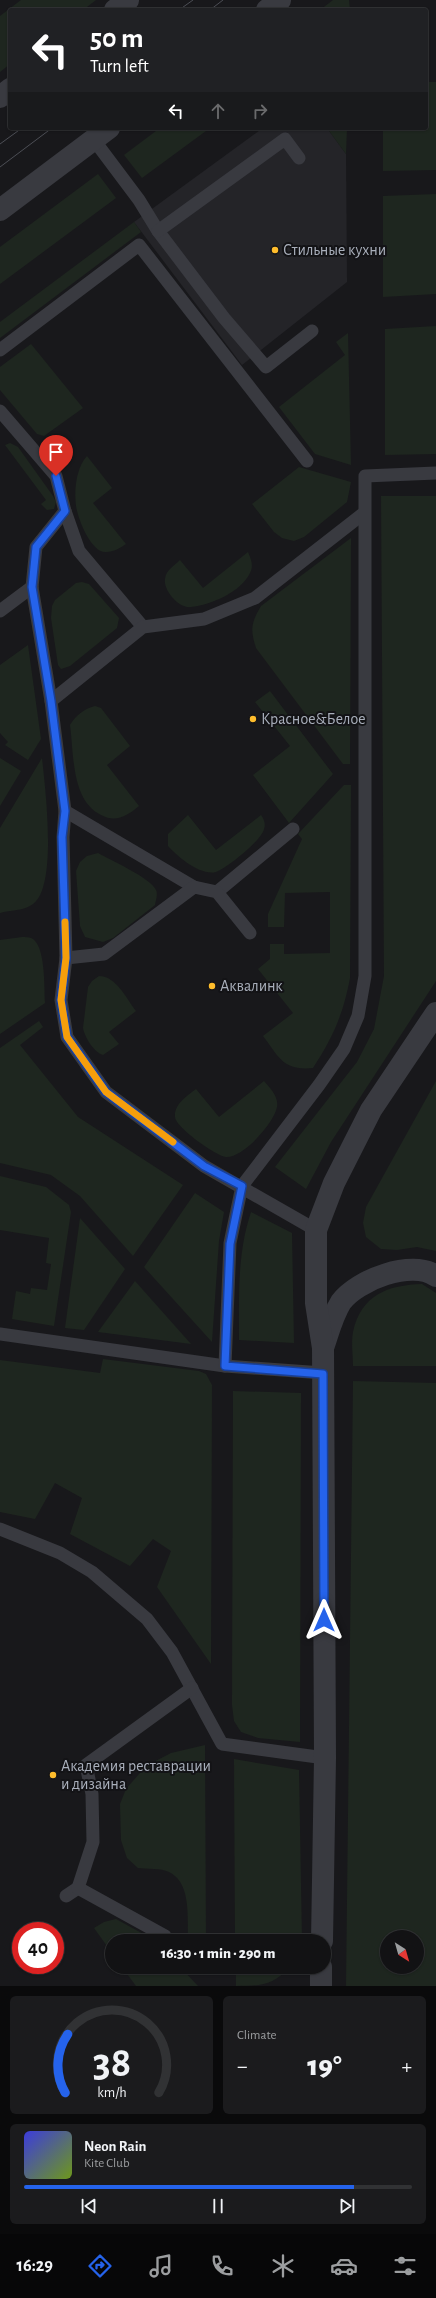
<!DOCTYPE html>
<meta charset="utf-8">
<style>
:root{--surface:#121214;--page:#1b1b1d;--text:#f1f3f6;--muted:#9c9ea0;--line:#313234;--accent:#2563eb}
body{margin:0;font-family:"Alegreya Sans",sans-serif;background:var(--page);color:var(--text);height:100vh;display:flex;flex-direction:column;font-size:15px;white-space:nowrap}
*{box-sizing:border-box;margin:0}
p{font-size:13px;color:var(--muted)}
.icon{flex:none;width:22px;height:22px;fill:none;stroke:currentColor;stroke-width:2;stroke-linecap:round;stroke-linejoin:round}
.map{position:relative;height:1986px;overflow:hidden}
.details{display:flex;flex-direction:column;gap:10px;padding:10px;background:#0a0a0b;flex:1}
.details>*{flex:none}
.guide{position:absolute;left:8px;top:8px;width:420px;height:122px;border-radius:4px;box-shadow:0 1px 3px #0004,0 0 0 1px var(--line);background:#202124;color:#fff;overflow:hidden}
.needle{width:26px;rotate:143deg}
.controls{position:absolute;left:380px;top:1930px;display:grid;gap:8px}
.controls a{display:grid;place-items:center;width:44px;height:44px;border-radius:50%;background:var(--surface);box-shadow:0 1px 3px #0004,0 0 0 1px var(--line);font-size:20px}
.speed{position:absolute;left:12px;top:1922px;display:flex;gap:8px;font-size:20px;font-weight:700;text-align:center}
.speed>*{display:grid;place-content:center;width:52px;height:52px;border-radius:50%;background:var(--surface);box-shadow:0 1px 3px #0004,0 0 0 1px var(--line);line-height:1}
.speed .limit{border:6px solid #d22;background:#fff;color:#111}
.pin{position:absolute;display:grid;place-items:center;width:34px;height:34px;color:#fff;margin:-41px -17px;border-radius:50% 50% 50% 0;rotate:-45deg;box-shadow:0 0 4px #0007}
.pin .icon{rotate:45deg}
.me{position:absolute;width:44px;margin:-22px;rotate:0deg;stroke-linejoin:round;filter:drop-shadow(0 0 3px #0008)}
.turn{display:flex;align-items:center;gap:14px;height:84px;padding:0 16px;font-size:18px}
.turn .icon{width:52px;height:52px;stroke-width:2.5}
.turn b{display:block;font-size:28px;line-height:34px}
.lanes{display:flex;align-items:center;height:38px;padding:0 16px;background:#0003;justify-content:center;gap:20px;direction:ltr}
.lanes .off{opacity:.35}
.big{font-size:30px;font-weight:800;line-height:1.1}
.details .widget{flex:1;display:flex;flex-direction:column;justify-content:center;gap:6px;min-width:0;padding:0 14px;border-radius:6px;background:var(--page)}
.details .dial{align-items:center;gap:0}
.dial svg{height:104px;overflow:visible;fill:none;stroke:var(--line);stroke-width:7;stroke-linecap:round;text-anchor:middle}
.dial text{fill:var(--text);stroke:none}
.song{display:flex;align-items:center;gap:12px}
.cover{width:48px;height:48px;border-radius:6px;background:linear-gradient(135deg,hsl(240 70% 55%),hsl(80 70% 35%))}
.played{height:4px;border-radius:2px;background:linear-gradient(90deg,var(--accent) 85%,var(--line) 85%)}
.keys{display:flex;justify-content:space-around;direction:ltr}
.heat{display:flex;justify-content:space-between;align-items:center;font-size:22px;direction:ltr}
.details .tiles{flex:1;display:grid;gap:10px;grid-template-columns:1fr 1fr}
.widget:last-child{grid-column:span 2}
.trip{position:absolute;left:105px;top:1934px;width:226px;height:40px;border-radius:20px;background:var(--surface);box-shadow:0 1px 3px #0004,0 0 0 1px var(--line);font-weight:800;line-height:40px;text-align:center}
.dock{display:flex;height:64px;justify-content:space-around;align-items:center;background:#070708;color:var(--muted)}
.dock .icon{width:28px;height:28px}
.dock .on{color:var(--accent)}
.dock b{font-size:18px;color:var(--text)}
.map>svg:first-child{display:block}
</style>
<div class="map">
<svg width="436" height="1986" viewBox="0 0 436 1986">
<rect width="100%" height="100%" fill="#18181b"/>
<path fill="#242428" d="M263,128H327L346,154L347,282L242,365L134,222Z"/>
<g fill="#1e261f" fill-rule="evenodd">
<path d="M21,0H96L83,10H10V64L0,72V16Z"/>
<path d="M333,0H349L350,10H320Z"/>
<path d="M426,82H436V170L383,171V128H426Z"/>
<path d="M160,128H210L142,178L124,155Z"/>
<path d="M327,128H347L346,154Z"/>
<path d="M98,174L116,198L0,284V247Z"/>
<path d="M436,194V294L383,297V196Z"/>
<path d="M134,222L141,232L0,338V322Z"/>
<path d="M436,326V454L385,455V329Z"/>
<path d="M348,333L351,465L315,454L279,407L345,355L336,342Z"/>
<path d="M31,344L83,408L44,436L37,434L0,390V367Z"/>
<path d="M10,443L18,447L53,496L56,502L54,509L47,510L41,504L46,500L5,445Z"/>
<path d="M87,456L112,488L93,503L126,544C120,548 114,552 106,552C91,553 78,519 76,506C74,490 76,468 87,456Z"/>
<path d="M299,467L351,482L347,502L304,537L294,541L282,538L274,532L252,504Z"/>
<path d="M381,496H436V981L331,1142L306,1189L275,1167L357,1062L374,1029L384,976Z"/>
<path d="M351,538L350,764H343L256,648C250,629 251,623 261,606Z"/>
<path d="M248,552C251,559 254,566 250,573C241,592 211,605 191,607C179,609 163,590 165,579C166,570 174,566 180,560L203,588Z"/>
<path d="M82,582L89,584L119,618L117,628L70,666L61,669L58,665L51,618L52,606L55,600L76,583Z"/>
<path d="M28,645L41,739L28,760L5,745L8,742L0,733V665Z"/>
<path d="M270,691L333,774L289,823L253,775L290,746L255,702Z"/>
<path d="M95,706L101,708L130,746L107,765L139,806C127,816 116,823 101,815C71,800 74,754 70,725C76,715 84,709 95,706Z"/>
<path d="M0,758L21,771L0,806Z"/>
<path d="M42,758C45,786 58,886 33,904C24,911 10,910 0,913V828Z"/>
<path d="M344,785H351L350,978C343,1015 333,1037 313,1068C283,1071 279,1057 263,1036L293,1013L258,969L270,959V944H284V954L330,953V892L285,893L284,927H268V914L302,839L298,834Z"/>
<path d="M188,815L216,850L261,815C264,819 266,824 264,829C262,840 226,869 216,872C200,876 177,856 168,846V834Z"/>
<path d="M98,853C110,860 151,878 156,890C158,894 156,900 155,905L113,938L103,942L85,937L80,926L76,871L80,862L87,856Z"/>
<path d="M22,937C25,937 29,937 31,938C46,944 44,988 45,1003L0,1034V940Z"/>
<path d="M99,976C116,976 126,998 136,1011L109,1032L119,1044L103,1055C94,1052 85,1038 83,1028L88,987L92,981Z"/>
<path d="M39,1021L43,1027L20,1045L78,1117L183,1185L133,1256L80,1196L51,1175L0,1163V1048Z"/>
<path d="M264,1081C270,1088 279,1097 277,1107C274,1123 243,1158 226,1157C216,1156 175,1127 175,1117C174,1104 187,1096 196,1089L219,1117Z"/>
<path d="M436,1081V1251L417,1247L397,1250L381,1249L366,1237L363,1223L366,1207Z"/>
<path d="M0,1176L46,1187L69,1205L71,1212L54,1326L12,1319L16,1291L30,1294L31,1288L47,1290L51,1264L46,1263L49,1238L0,1230Z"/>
<path d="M195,1193L224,1212L219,1241L212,1342L144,1267Z"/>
<path d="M251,1212L292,1233L294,1343L239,1340C239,1297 237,1254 251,1212Z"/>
<path d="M80,1218L125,1269L84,1330L65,1328Z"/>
<path d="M135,1281L191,1344L98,1332Z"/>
<path d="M422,1284L436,1293V1366H353C353,1355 351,1342 353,1332C361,1295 388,1285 422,1284Z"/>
<path d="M103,1359L199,1371L206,1374L212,1385L211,1664L157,1587L171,1551L153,1539L130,1566L70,1534L82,1498L55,1483L35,1519L0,1512V1360L100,1373Z"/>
<path d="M353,1381L436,1383V1986H346ZM387,1937H417V1967H387Z"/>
<path d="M233,1391L301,1393L300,1742L258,1738L241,1732L234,1721L232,1705Z"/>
<path d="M205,1745L206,1941H188C187,1919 192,1883 169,1872C161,1868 147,1869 138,1868L127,1858L121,1840L120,1804L126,1789L146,1766L171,1753Z"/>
<path d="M234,1759L299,1770L302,1941H235Z"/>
<path d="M116,1919L156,1941H112V1953L94,1928L104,1922Z"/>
<path d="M122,1967H180L198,1986H136Z"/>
<path d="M236,1967H290C272,1986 260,1986 236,1986Z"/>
</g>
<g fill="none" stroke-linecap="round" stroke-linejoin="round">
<g stroke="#393a40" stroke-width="13">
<path d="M94,140L139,200L158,231L224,318L266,367L312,331"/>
<path d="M158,231L285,139L299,158"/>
<path d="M0,350L139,245L307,461"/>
<path d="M0,411L56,476L65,511L36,547L32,587L51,701L65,811L63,837L66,958L61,1000L67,1037L106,1092L204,1166L316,1230"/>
<path d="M65,511L79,551L143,627"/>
<path d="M0,611L32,587"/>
<path d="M51,701L143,627L204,619L255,598L364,513"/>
<path d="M65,811L194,887"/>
<path d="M217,892L293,829"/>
<path d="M66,958L104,954L194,887L217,892L250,933"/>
<path d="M0,1334L225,1366L323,1373"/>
<path d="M225,1366L230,1243L242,1186L319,1085L344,1049L358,1016L365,976V476L436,473"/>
<path d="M0,1529L60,1553L92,1572L147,1619L172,1652L222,1744L325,1758"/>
<path d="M66,1896L78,1888"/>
<path d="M165,1936L78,1888L93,1842L92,1794L86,1765L192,1688"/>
</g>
<g stroke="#393a40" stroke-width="22">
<path d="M115,10L128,0"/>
<path d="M267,10L280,0"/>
<path d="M0,97L10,89"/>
<path d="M0,210L109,128"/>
<path d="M324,1345C329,1330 333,1315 341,1302C357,1280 412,1259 436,1276"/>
<path d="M322,1941L325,1758L323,1348L316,1303V1230L334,1183L371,1110L436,1013"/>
<path d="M321,1986V1967"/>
</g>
<g stroke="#4c4e55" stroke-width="1">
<path d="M179,10L193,0"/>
<path d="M210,10L223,0"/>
<path d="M0,144L22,128"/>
<path d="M0,167L52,128"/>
</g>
</g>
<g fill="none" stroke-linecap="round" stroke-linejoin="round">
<g stroke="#184099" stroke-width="10">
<path id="route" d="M56,476L65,511L36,547L32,587L51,701L65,811L62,837L66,958L61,1000L67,1037L106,1092L204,1166L242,1186L230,1244L225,1366L323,1374L324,1620"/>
</g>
<use href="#route" stroke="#2563eb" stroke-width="7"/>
<path stroke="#f59e0b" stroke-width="7" d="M65,922L66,958L61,1000L67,1037L106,1092L173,1142"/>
</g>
<g fill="#ffbd2c" stroke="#131316" stroke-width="1.5">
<circle cx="275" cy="250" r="4"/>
<circle cx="253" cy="719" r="4"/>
<circle cx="212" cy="986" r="4"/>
<circle cx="53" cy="1775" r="4"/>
</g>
<g text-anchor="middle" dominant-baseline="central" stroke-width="4" stroke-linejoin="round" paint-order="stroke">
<g font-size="16" fill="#a9afbb" stroke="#131316" text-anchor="start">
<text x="283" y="250">Стильные кухни</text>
<text x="261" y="719">Красное&amp;Белое</text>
<text x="220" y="986">Аквалинк</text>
<text x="61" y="1766">Академия реставрации<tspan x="61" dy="18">и дизайна</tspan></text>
</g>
</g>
</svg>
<div class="controls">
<a><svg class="needle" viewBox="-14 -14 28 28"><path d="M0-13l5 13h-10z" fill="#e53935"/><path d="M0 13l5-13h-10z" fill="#9c9ea0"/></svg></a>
</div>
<div class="speed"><div class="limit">40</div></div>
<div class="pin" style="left:56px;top:476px;background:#d93025"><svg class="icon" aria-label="arrive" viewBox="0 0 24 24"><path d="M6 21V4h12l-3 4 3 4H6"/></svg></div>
<svg class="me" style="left:324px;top:1620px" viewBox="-20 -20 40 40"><path d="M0-17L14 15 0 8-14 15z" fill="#2563eb" stroke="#fff" stroke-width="4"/></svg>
<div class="trip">16:30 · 1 min · 290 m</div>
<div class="guide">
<div class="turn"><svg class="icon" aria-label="left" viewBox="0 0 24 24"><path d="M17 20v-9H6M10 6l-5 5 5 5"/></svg><div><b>50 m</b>Turn left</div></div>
<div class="lanes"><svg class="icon" aria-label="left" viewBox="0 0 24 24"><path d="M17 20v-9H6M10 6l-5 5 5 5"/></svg><svg class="icon off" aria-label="ahead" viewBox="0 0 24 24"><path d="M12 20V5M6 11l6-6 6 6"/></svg><svg class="icon off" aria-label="right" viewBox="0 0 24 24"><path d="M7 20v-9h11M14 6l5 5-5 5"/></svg></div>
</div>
</div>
<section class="details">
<div class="tiles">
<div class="widget dial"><svg viewBox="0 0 100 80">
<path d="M14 69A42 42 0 1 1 86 69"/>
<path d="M14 69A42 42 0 0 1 16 24" stroke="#2563eb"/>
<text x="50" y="56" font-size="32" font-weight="700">38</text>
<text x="50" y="72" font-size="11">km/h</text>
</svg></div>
<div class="widget"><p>Climate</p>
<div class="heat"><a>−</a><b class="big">19°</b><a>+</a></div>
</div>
<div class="widget">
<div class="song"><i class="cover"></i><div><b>Neon Rain</b><p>Kite Club</p></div></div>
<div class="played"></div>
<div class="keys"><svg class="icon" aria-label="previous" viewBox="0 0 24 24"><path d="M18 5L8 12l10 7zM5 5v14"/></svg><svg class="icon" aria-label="pause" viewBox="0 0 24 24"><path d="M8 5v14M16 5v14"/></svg><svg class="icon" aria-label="next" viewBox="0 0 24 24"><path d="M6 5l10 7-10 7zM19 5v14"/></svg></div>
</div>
</div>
</section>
<nav class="dock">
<b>16:29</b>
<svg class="icon on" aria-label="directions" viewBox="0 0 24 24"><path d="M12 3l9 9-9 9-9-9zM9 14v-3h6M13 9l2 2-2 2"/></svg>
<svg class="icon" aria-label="music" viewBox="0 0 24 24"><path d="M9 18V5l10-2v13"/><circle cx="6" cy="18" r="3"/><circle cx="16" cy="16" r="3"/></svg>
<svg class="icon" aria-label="phone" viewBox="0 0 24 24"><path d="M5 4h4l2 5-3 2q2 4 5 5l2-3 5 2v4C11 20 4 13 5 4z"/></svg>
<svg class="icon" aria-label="climate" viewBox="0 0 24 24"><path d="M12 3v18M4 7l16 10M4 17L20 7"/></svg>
<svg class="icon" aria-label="car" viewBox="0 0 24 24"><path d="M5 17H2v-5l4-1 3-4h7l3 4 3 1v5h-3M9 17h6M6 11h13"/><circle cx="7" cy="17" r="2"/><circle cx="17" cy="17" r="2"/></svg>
<svg class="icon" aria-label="filters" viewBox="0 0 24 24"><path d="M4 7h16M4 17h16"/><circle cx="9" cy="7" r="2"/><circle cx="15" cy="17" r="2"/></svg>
</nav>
